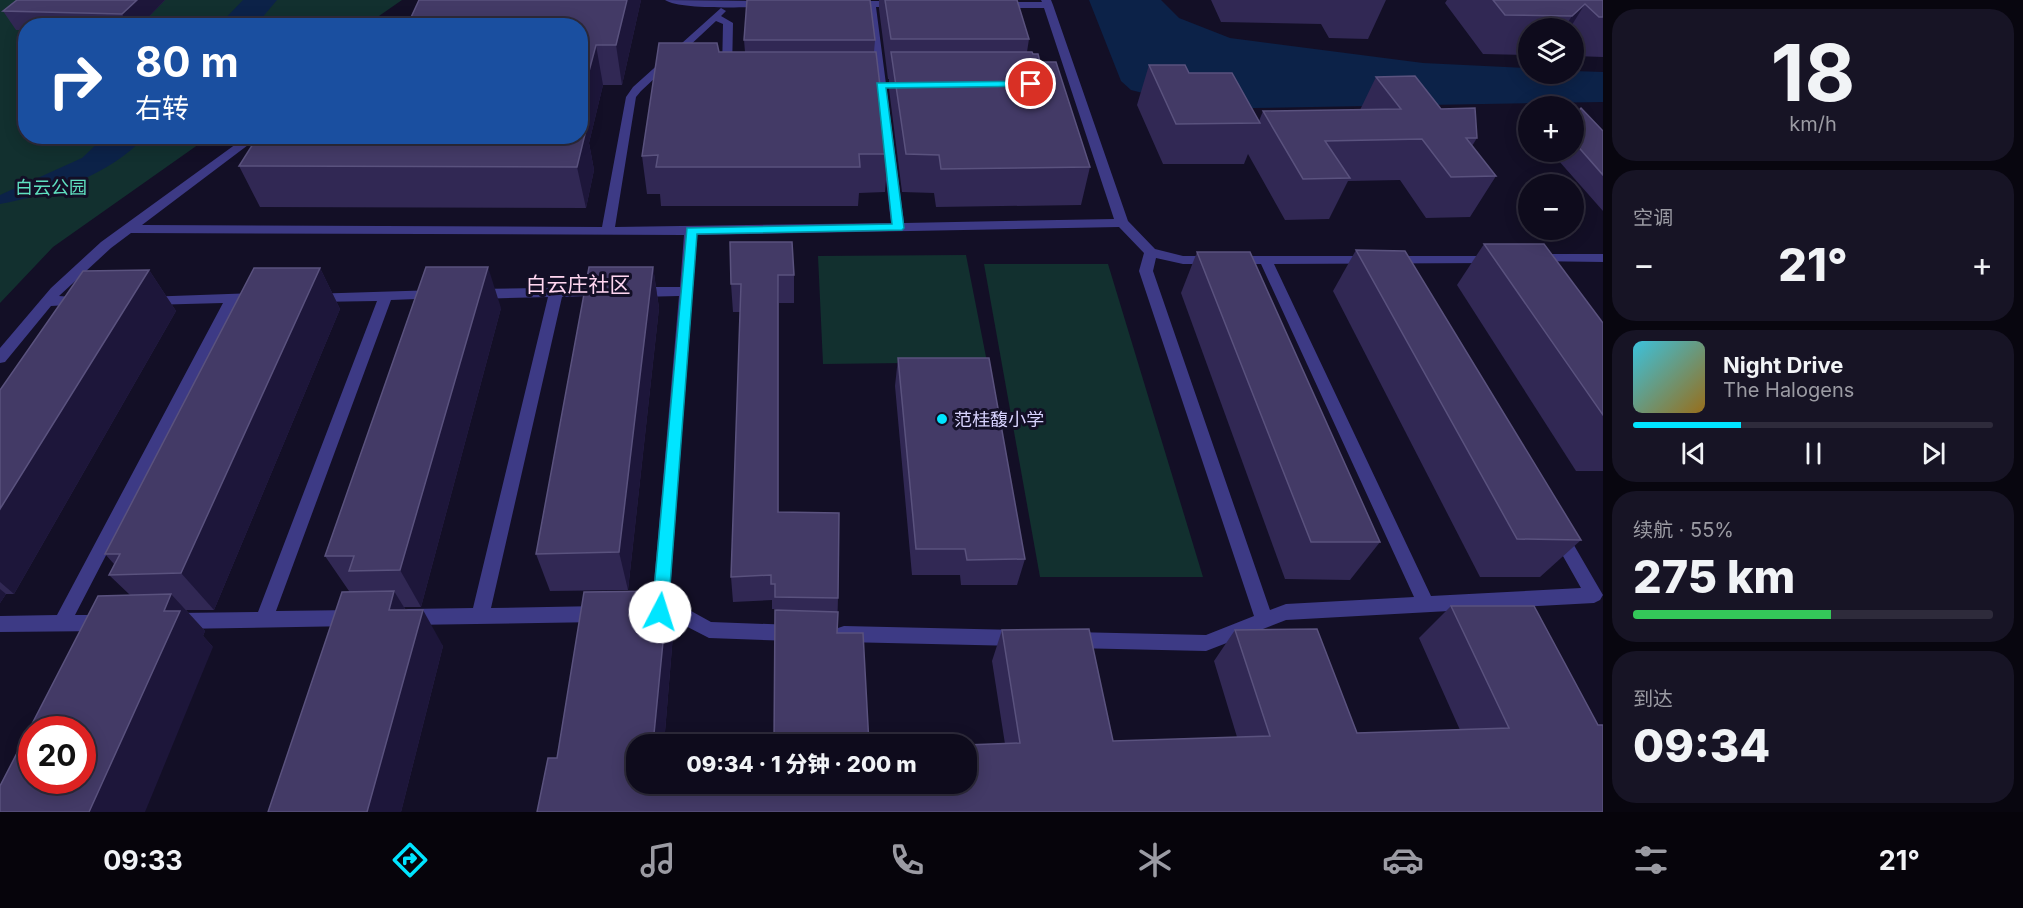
<!DOCTYPE html>
<html lang="zh">
<meta charset="utf-8">
<style>
:root{--surface:#0e0b1c;--page:#171425;--text:#f1f3f6;--muted:#9b9ba3;--line:#2e2b3b;--accent:#00e5ff}
body{margin:0;font-family:Inter,"Noto Sans SC",sans-serif;background:var(--page);color:var(--text);height:100vh;display:flex;flex-direction:column;font-size:22px;white-space:nowrap}
*{box-sizing:border-box;margin:0}
p{font-size:20px;color:var(--muted)}
.icon{flex:none;width:33px;height:33px;fill:none;stroke:currentColor;stroke-width:2;stroke-linecap:round;stroke-linejoin:round}
.map{position:relative;flex:1;overflow:hidden}
.side{display:flex;flex-direction:column;gap:9px;padding:9px;background:#08060f;width:420px}
.side>*{flex:none}
.hud{position:absolute;left:18px;top:18px;width:570px;height:126px;border-radius:24px;box-shadow:0 3px 15px #0003,0 0 0 2px var(--line);background:#1a4fa0;color:#fff;overflow:hidden}
.fabs{position:absolute;left:1518px;top:18px;display:grid;gap:12px}
.fabs a{display:grid;place-items:center;width:66px;height:66px;border-radius:50%;background:var(--surface);box-shadow:0 3px 15px #0003,0 0 0 2px var(--line);font-size:30px}
.speed{position:absolute;left:18px;top:716px;display:flex;gap:12px;font-size:30px;font-weight:700;text-align:center}
.speed>*{display:grid;place-content:center;width:78px;height:78px;border-radius:50%;background:var(--surface);box-shadow:0 3px 15px #0003,0 0 0 2px var(--line);line-height:1}
.speed .limit{border:9px solid #d22;background:#fff;color:#111}
.pin{position:absolute;display:grid;place-items:center;width:51px;height:51px;color:#fff;margin:-26px;border:3px solid #fff;border-radius:50%;box-shadow:0 2px 6px #0007}
.me{position:absolute;width:66px;margin:-33px;rotate:5deg;stroke-linejoin:round;filter:drop-shadow(0 0 4px #0008)}
.turn{display:flex;align-items:center;gap:21px;height:126px;padding:0 18px;font-size:27px}
.turn .icon{width:78px;height:78px;stroke-width:2.5}
.turn b{display:block;font-size:42px;line-height:51px}
.big{font-size:45px;font-weight:800;line-height:1.1}
.side .card{flex:1;display:flex;flex-direction:column;justify-content:center;gap:9px;min-width:0;padding:0 21px;border-radius:24px;background:var(--page)}
.side .dial{align-items:center;gap:0}
.dial b{font-size:78px;line-height:1}
.song{display:flex;align-items:center;gap:18px}
.cover{width:72px;height:72px;border-radius:9px;background:linear-gradient(135deg,hsl(190 70% 55%),hsl(40 70% 35%))}
.played{height:6px;border-radius:3px;background:linear-gradient(90deg,var(--accent) 30%,var(--line) 30%)}
.keys{display:flex;justify-content:space-around;direction:ltr}
.heat{display:flex;justify-content:space-between;align-items:center;font-size:33px;direction:ltr}
.charge{height:9px;border-radius:4px;background:linear-gradient(90deg,#34c759 55%,var(--line) 0)}
.trip{position:absolute;left:626px;top:734px;width:351px;height:60px;border-radius:24px;background:var(--surface);box-shadow:0 3px 15px #0003,0 0 0 2px var(--line);font-weight:800;line-height:60px;text-align:center}
.dock{display:flex;height:96px;justify-content:space-around;align-items:center;background:#06040b;color:var(--muted)}
.dock .icon{width:42px;height:42px}
.dock .on{color:var(--accent)}
.dock b{font-size:27px;color:var(--text)}
main{display:flex;flex:1;min-height:0}
.map>svg:first-child{display:block}
</style>
<main>
<div class="map">
<svg width="1603" height="812" viewBox="0 0 1603 812">
<rect width="100%" height="100%" fill="#130f26"/>
<g fill="#12302f">
<path d="M0,0H402L366,25L26,26V136L209,137L53,247L0,303Z"/>
<path d="M966,255L987,362L823,364L818,256Z"/>
<path d="M984,264H1108L1203,577H1040Z"/>
</g>
<g fill="#0c2248">
<path d="M243,0H277L256,25H219Z"/>
<path d="M1089,0H1161L1179,18L1230,38L1423,63L1528,68V74H1574V71L1603,72V102L1253,108L1151,95L1131,90L1121,81Z"/>
<path d="M104,137H144C111,175 49,195 0,204V195L82,158Z"/>
</g>
<g fill="none" stroke-linecap="round" stroke-linejoin="round">
<g fill="#3d3a85" fill-rule="evenodd">
<path d="M665,0L766,1L771,4L766,7C746,7 679,10 665,0Z"/>
<path d="M1041,0H1051L1053,5L1128,221L1155,249L1183,256H1500L1502,259L1495,263L1274,264L1431,596L1581,588L1550,533L1552,528L1558,526L1564,528L1600,590L1603,595L1600,600L1594,603L1286,620L1206,651L1072,648L1066,646L1063,640L1066,634L1072,632L1206,635L1254,616L1139,271L1144,253L1119,227L697,235L669,604L682,606L711,622L793,625L799,627L802,633L799,639L793,641L709,638L674,620L654,621L648,619L645,613L648,607L652,606L679,296L638,297L631,292L638,287H680L684,235L131,233L111,248L59,296L85,298L87,301L85,304L51,306L5,362L0,363V348L51,288L101,242L247,136H260L142,225L602,227L626,97L633,87L721,8L726,11L721,16L733,23L732,71L727,74L722,71L723,24L716,21L641,91L636,97L615,227L891,223L866,7L847,6L845,4L850,1H898L903,4L898,7H876L904,223L1114,219L1044,8H1000L995,5L1000,2H1042ZM1156,258L1183,264H1261L1414,597L1286,604L1270,610L1153,271Z"/>
<path d="M1534,254H1603V262L1529,261L1527,258L1529,255Z"/>
<path d="M605,287L610,289L612,292L610,295L562,297L491,608L600,606L606,608L609,614L606,620L600,622L408,625L402,623L399,617L402,611L408,609L473,608L548,297L476,299L469,294L476,289Z"/>
<path d="M437,290L442,292L444,295L442,298L391,300L276,611L354,610L360,612L363,618L360,624L354,626L177,629L171,627L168,621L171,615L177,613L258,612L377,301L314,302L309,300L307,297L309,294Z"/>
<path d="M257,293L264,298L262,301L237,303L75,615H105L111,617L114,623L111,629L105,631L0,632V616L57,615L223,303L149,305L142,300L144,297Z"/>
<path d="M844,626L1018,630L1024,632L1027,638L1024,644L1018,646L844,642L838,640L835,634L838,628Z"/>
</g>
</g>
<g fill="#312854">
<path d="M17,0H165L140,26H26V30H16L3,11Z"/>
<path d="M419,0H641L622,85H603L589,143L594,170L586,208L260,207L239,166L255,141L253,136H580Z"/>
<path d="M879,0H1017L1029,39L1027,52L1033,54L1040,62L1090,167L1081,205L936,207L934,193L902,192L889,89V79H888L879,9Z"/>
<path d="M1211,0H1386L1368,39L1329,38L1321,24L1221,22Z"/>
<path d="M1447,0H1603V57L1574,56V28H1528V55L1483,54L1445,3Z"/>
<path d="M744,40H875L874,52L888,154L885,192L859,193L858,206H661L660,194H647L642,156L745,52Z"/>
<path d="M1149,65L1189,73L1259,121L1263,111L1360,110L1376,77L1441,109L1477,138L1472,146L1496,176L1470,217L1426,218L1400,180L1348,181L1329,219L1285,220L1248,154L1244,164H1163L1137,105Z"/>
<path d="M1574,116L1603,131V211L1551,152H1574Z"/>
<path d="M730,242L794,275V303H779V512L838,598L837,633L869,744L776,609H772V600L733,602L731,577L740,312H733L731,284Z"/>
<path d="M1484,244L1603,323V471H1576L1457,285Z"/>
<path d="M1356,250L1581,540L1540,577H1480L1333,291Z"/>
<path d="M1197,252L1380,542L1350,580L1285,579L1181,293Z"/>
<path d="M653,267L659,308L628,590L550,591L536,554Z"/>
<path d="M320,268L340,309L214,610H186L205,631L203,636L213,647L130,595L109,575L114,564L105,554Z"/>
<path d="M149,270L176,311L14,594H6L0,603V390Z"/>
<path d="M501,308L421,607H404L406,610L443,646L401,812H268L349,591L325,556Z"/>
<path d="M898,358L1025,559L1017,585H961L960,575H912L895,386Z"/>
<path d="M668,591L674,623L664,744H636V783H966V745L1005,744L992,661L1002,630L1089,629L1113,741L1237,737L1214,661L1235,630L1317,629L1357,733L1460,730L1419,638L1451,606H1534L1598,725H1603V812H537L548,758H557L584,592Z"/>
</g>
<g fill="#1d163a">
<path d="M137,0H165L140,26H128L122,14Z"/>
<path d="M627,0H641L622,85L616,45Z"/>
<path d="M1585,4L1570,28H1564L1572,16Z"/>
<path d="M596,45L603,85L589,143L594,170L586,208L577,167L580,136V105Z"/>
<path d="M488,267L501,308L421,607L400,570Z"/>
<path d="M653,267L659,308L628,590L619,552Z"/>
<path d="M320,268L340,309L214,610L181,573Z"/>
<path d="M149,270L176,311L14,594L0,582V509Z"/>
<path d="M778,275L779,303V539L778,512Z"/>
<path d="M0,589L6,594L0,603Z"/>
<path d="M394,591L416,627L389,610Z"/>
<path d="M668,591L674,623L664,744H653Z"/>
<path d="M171,594L205,631L203,636L213,647L145,812H89L164,611Z"/>
<path d="M423,610L443,646L401,812H367Z"/>
</g>
<g fill="#433a66" stroke="#5a527e" stroke-width="1.5" fill-rule="evenodd">
<path d="M17,0H137L122,14L3,11Z"/>
<path d="M419,0H627L616,45H596L580,105V26H407Z"/>
<path d="M747,0H870L875,40H744Z"/>
<path d="M885,0H1017L1029,39H891Z"/>
<path d="M1493,0H1603V17H1599L1585,4L1572,16L1505,15Z"/>
<path d="M659,43H717L719,52H876L888,154H859L860,167H656L658,155L642,156Z"/>
<path d="M891,52H1032L1033,54H1038L1040,62H1056L1090,167L941,169L939,155L906,154Z"/>
<path d="M1149,65H1185L1189,73H1232L1260,123L1176,124Z"/>
<path d="M1415,76L1441,109L1475,108L1477,138H1466L1496,176L1451,177L1422,139L1325,141L1350,178L1303,179L1263,111L1401,109L1376,77Z"/>
<path d="M1581,108L1603,131V175L1574,142V116Z"/>
<path d="M580,130H586L577,167L239,166L258,136H580Z"/>
<path d="M730,242H792L794,275H778V512L839,513L838,598L775,597V584H771V575L731,577L741,284H731Z"/>
<path d="M1484,244H1544L1603,323V415Z"/>
<path d="M1356,250L1405,251L1581,540L1517,539Z"/>
<path d="M1197,252H1250L1380,542H1311Z"/>
<path d="M426,267H488L400,570L349,571L354,556H325Z"/>
<path d="M589,267H653L619,552L536,554Z"/>
<path d="M254,268H320L181,573L109,575L120,554H105Z"/>
<path d="M149,270L0,509V390L83,271Z"/>
<path d="M898,358H989L1025,559L967,560L965,549H916Z"/>
<path d="M394,591L389,610H423L367,812H268L342,592Z"/>
<path d="M668,591L653,744H636V783H966V745L1020,743L1002,630L1089,629L1113,741L1270,736L1235,630L1317,629L1357,733L1509,728L1451,606H1534L1598,725H1603V812H537L548,758H557L584,592Z"/>
<path d="M171,594L164,611H180L89,812H0V786L98,596ZM32,729H82V780H32Z"/>
<path d="M775,610L838,612L837,633H863L869,744H774Z"/>
</g>
<path fill="#00e5ff" stroke="#0095a6" stroke-width="1.5" d="M1031,81L1036,84L1035,86L886,88L904,228L902,230L697,234L668,612L666,618L660,620L654,618L652,612L687,228L892,224L877,83Z"/>
<circle fill="#00e5ff" stroke="#130f26" stroke-width="2" cx="942" cy="419" r="6"/>
<g text-anchor="middle" dominant-baseline="central" stroke-width="6" stroke-linejoin="round" paint-order="stroke">
<g font-size="18" fill="#5fe0c0" stroke="#130f26">
<text x="51" y="187">白云公园</text>
</g>
<g font-size="18" fill="#d9d4ff" stroke="#130f26" text-anchor="start">
<text x="954" y="419">范桂馥小学</text>
</g>
<g font-size="21" fill="#ffd6f0" stroke="#130f26">
<text x="578" y="284">白云庄社区</text>
</g>
</g>
</svg>
<div class="fabs">
<a><svg class="icon" aria-label="layers" viewBox="0 0 24 24"><path d="M12 4l9 5-9 5-9-5zM3 14l9 5 9-5"/></svg></a>
<a>+</a>
<a>−</a>
</div>
<div class="speed"><div class="limit">20</div></div>
<div class="pin" style="left:1031px;top:84px;background:#d93025"><svg class="icon" aria-label="arrive" viewBox="0 0 24 24"><path d="M6 21V4h12l-3 4 3 4H6"/></svg></div>
<svg class="me" style="left:660px;top:612px" viewBox="-20 -20 40 40"><circle r="19" fill="#fff"/><path d="M0-13L10 11 0 6-10 11z" fill="#00e5ff"/></svg>
<div class="trip">09:34 · 1 分钟 · 200 m</div>
<div class="hud">
<div class="turn"><svg class="icon" aria-label="right" viewBox="0 0 24 24"><path d="M7 20v-9h11M14 6l5 5-5 5"/></svg><div><b>80 m</b>右转</div></div>
</div>
</div>
<section class="side">
<div class="card dial"><b>18</b><p>km/h</p></div>
<div class="card"><p>空调</p>
<div class="heat"><a>−</a><b class="big">21°</b><a>+</a></div>
</div>
<div class="card">
<div class="song"><i class="cover"></i><div><b>Night Drive</b><p>The Halogens</p></div></div>
<div class="played"></div>
<div class="keys"><svg class="icon" aria-label="previous" viewBox="0 0 24 24"><path d="M18 5L8 12l10 7zM5 5v14"/></svg><svg class="icon" aria-label="pause" viewBox="0 0 24 24"><path d="M8 5v14M16 5v14"/></svg><svg class="icon" aria-label="next" viewBox="0 0 24 24"><path d="M6 5l10 7-10 7zM19 5v14"/></svg></div>
</div>
<div class="card"><p>续航 · 55%</p><b class="big">275 km</b><div class="charge"></div></div>
<div class="card"><p>到达</p><b class="big">09:34</b></div>
</section>
</main>
<nav class="dock">
<b>09:33</b>
<svg class="icon on" aria-label="directions" viewBox="0 0 24 24"><path d="M12 3l9 9-9 9-9-9zM9 14v-3h6M13 9l2 2-2 2"/></svg>
<svg class="icon" aria-label="music" viewBox="0 0 24 24"><path d="M9 18V5l10-2v13"/><circle cx="6" cy="18" r="3"/><circle cx="16" cy="16" r="3"/></svg>
<svg class="icon" aria-label="phone" viewBox="0 0 24 24"><path d="M5 4h4l2 5-3 2q2 4 5 5l2-3 5 2v4C11 20 4 13 5 4z"/></svg>
<svg class="icon" aria-label="climate" viewBox="0 0 24 24"><path d="M12 3v18M4 7l16 10M4 17L20 7"/></svg>
<svg class="icon" aria-label="car" viewBox="0 0 24 24"><path d="M5 17H2v-5l4-1 3-4h7l3 4 3 1v5h-3M9 17h6M6 11h13"/><circle cx="7" cy="17" r="2"/><circle cx="17" cy="17" r="2"/></svg>
<svg class="icon" aria-label="filters" viewBox="0 0 24 24"><path d="M4 7h16M4 17h16"/><circle cx="9" cy="7" r="2"/><circle cx="15" cy="17" r="2"/></svg>
<b>21°</b>
</nav>
